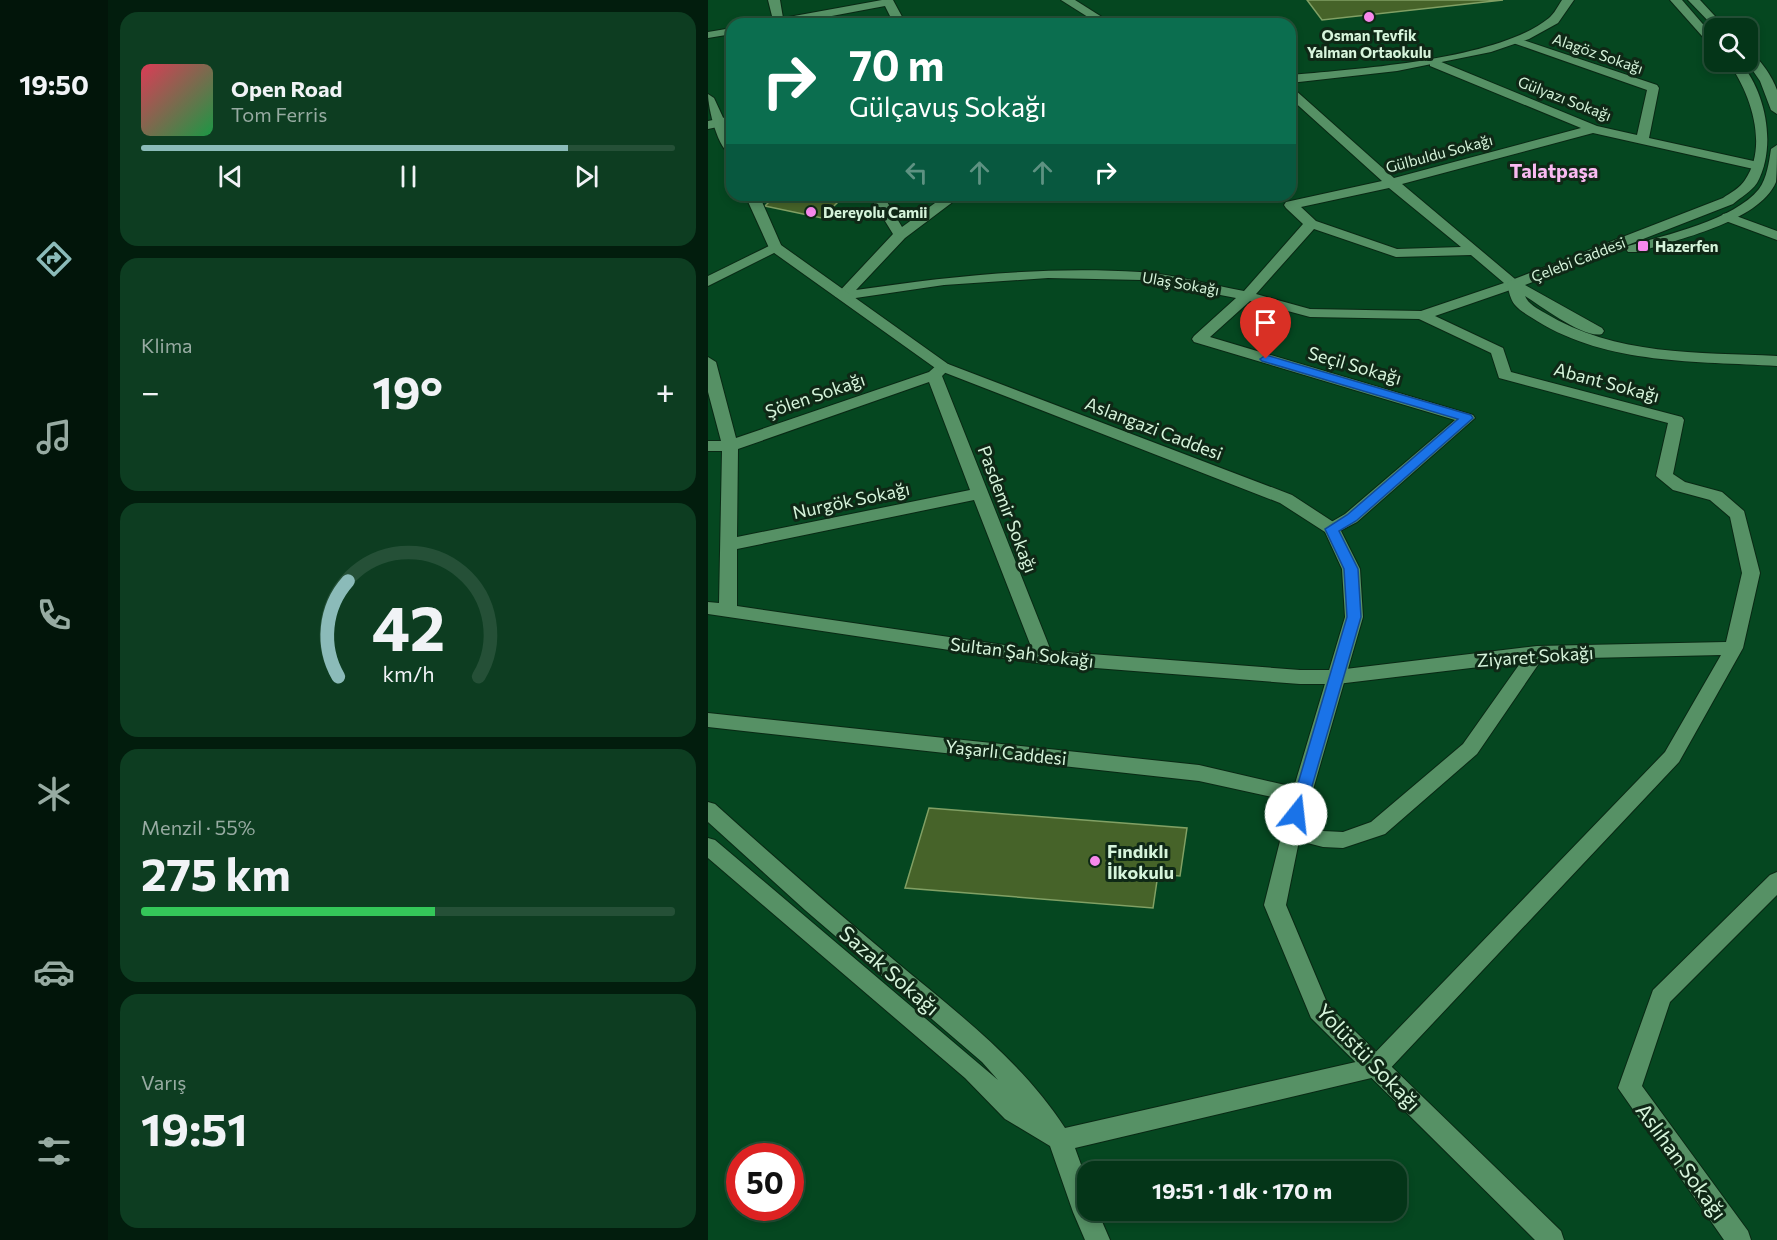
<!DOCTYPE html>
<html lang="tr">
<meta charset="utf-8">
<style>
:root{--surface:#043518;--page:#0d3d21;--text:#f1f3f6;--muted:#97aba2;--line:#255037;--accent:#8bbbb9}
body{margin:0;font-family:Commissioner,sans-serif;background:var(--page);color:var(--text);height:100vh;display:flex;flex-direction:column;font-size:22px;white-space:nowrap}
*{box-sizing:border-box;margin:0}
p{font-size:20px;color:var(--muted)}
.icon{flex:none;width:33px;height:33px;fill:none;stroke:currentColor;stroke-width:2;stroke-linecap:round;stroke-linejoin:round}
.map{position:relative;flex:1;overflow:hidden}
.sheet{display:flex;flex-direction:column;gap:12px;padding:12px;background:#021d0d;width:600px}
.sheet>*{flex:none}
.guide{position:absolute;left:18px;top:18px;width:570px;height:183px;border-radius:18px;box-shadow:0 3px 9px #0003,0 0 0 2px var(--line);background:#0b6e4f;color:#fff;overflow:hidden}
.fabs{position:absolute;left:996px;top:18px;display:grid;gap:12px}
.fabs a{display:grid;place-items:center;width:54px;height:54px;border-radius:12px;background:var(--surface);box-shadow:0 3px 9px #0003,0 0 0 2px var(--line);font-size:30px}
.speed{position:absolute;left:18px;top:1143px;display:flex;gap:12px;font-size:30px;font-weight:700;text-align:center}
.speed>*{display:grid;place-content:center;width:78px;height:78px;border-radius:50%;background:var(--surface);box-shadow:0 3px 9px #0003,0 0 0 2px var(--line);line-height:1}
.speed .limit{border:9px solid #d22;background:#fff;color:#111}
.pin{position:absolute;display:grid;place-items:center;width:51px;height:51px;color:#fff;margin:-62px -26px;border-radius:50% 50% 50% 0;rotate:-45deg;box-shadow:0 0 6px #0007}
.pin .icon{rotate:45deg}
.me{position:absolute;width:66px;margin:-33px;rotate:16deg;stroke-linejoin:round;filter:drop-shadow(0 0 4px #0008)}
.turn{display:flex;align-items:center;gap:21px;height:126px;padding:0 24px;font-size:27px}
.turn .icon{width:78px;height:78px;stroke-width:2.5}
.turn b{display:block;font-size:42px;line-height:51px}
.lanes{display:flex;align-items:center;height:57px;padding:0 24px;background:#0003;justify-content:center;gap:30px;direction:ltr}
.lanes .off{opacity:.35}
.big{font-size:45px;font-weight:700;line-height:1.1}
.sheet .card{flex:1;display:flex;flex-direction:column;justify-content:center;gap:9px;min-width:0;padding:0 21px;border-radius:18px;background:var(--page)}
.sheet .dial{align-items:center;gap:0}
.dial svg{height:156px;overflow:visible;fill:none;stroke:var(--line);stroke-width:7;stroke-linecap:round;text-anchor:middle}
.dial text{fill:var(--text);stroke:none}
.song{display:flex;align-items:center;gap:18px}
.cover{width:72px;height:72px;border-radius:9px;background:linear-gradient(135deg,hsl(350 70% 55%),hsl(140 70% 35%))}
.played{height:6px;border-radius:3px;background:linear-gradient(90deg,var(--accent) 80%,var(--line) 80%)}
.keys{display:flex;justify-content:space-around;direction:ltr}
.heat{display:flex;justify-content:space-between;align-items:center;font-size:33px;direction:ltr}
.charge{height:9px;border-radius:4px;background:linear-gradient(90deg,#34c759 55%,var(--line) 0)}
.trip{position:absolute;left:369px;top:1161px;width:330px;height:60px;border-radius:18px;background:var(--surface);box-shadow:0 3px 9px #0003,0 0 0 2px var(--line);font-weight:700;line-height:60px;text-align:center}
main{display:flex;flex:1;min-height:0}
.tab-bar{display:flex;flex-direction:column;width:108px;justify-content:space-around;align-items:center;background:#02150a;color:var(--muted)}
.tab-bar .icon{width:42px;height:42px}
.tab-bar .current{color:var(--accent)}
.tab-bar b{font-size:27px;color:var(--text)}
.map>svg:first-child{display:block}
</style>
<main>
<nav class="tab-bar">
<b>19:50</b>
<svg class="icon current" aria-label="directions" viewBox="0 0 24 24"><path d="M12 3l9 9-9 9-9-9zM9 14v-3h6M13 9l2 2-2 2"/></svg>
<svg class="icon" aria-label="music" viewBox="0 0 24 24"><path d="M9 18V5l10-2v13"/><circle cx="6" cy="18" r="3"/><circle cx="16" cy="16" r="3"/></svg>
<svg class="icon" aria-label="phone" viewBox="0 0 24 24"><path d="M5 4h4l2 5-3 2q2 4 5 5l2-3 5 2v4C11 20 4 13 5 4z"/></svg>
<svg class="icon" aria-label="climate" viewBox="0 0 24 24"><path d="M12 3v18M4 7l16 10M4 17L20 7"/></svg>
<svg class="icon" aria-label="car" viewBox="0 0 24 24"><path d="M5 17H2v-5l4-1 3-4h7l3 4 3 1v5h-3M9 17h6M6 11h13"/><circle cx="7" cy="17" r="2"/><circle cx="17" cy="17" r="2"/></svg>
<svg class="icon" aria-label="filters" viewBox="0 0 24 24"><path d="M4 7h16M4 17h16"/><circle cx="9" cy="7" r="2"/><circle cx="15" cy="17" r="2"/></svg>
</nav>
<section class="sheet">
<div class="card">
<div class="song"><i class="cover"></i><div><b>Open Road</b><p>Tom Ferris</p></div></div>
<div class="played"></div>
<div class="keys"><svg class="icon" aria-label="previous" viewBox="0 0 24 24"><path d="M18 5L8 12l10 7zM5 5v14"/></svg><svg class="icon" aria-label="pause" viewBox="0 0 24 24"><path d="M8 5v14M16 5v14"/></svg><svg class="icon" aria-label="next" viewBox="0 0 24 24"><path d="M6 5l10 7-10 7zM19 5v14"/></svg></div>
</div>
<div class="card"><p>Klima</p>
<div class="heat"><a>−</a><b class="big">19°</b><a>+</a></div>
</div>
<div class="card dial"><svg viewBox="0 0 100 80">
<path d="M14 69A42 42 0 1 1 86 69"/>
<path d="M14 69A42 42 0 0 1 19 20" stroke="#8bbbb9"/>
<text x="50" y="56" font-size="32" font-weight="700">42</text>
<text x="50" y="72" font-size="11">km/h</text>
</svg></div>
<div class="card"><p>Menzil · 55%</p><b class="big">275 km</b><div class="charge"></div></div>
<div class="card"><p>Varış</p><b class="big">19:51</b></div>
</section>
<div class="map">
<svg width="1069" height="1240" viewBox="0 0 1069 1240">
<rect width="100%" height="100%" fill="#054720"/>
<g fill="#466329" stroke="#81a064" stroke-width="1.5">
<path d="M599,0H795L614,20Z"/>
<path d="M68,195H137L114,218L57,206Z"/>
<path d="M221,808L479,828L472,876L450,874L445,908L197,888Z"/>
</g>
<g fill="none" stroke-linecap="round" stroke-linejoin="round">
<g stroke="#092914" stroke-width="2">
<g id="street">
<path d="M60,0H72L75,18L174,0H185L198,24H186L177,6L81,24H57L65,20Z"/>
<path d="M24,28V34L0,38V32Z"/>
<path d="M809,38L949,85L951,88L941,138L1050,162L1056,166L1050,170L885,133L694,184L813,284L811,287L727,316L795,348L803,372L974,417L976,420L965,474L977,482L1014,492L1036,511L1052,573L1035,648L971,762L676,1075L367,1148L380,1184V1210H389L402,1240H377L365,1212L342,1146L297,1119L257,1078L0,858V838L7,840L290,1080L274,1062L97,910L0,822V802L7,804C66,857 125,909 186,960C247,1011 313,1060 357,1128L661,1059L957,752L1013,655L834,659L769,754L677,834L635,848L615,847L576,837L573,831L576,825L583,823L615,831L635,832L663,822L755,744L813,662L629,684H592L336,664L0,614V602L11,603L14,451H0V441H13L0,392V357L8,362L28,438L221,372L230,364H240L243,367L234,376L343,651L592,670H629L829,646L1018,642L1034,573L1022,517L1002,500L965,490L948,476L960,423L791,378L783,353L711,319L602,317L542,301L502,337L765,415L767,418L649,522L624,535L618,533L616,529L618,525L637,514L747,420L486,342L484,339L486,336L528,298L434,280L340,278L236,285L134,300L127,296L185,234L161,195H175L194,227L238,195H254L197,238L148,290C242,276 336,266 432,272C466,274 502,285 536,291L595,224L578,208L576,205L578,202L674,181L582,98V88L586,89L686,178L873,128L722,66V60L726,59L889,126L929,135L939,90L805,43V39ZM681,188L753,247L689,249L608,221L593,207ZM606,229L688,257L763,255L796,283L713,311L602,309L548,294ZM221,382L262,490L29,537L30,449ZM266,500L324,649L29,606V549Z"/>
<path d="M24,116V124L0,129V121Z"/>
<path d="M1020,213L1069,231V240L1015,220L1013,217L1015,214Z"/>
<path d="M67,243L72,244L74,247L72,250L0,286V276Z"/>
<path d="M1069,872V895L962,1002L934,1086L1040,1231L1043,1240H1016L910,1088L945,990L1062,875Z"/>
</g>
</g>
<g stroke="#092914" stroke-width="2">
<g id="secondary">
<path d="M353,0H367L405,24H391Z"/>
<path d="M854,0H866L850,23L821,39L783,52L689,71L582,83V75C648,69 790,60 841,18C846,14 850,6 854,0Z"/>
<path d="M962,0H974L1006,37V46L1002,45Z"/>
<path d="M980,0H992L1018,28H1007Z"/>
<path d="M1040,52C1051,56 1065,78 1069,90C1069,97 1069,106 1069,114L1063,110L1052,81L1039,62Z"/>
<path d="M1020,62H1032C1058,92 1069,147 1049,183C1043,192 1033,197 1025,204L817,285L894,328L896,331L894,334C876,339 833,306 817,296C820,304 830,309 837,313C907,356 990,352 1069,356V366C989,361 900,365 829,321C822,316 813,312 807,305C802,299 801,291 799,284L801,281L1015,198C1022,193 1032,188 1037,180C1061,145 1042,92 1020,62Z"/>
<path d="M0,94L6,98L24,137V155C10,151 0,108 0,94Z"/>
<path d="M1069,145C1069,156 1069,172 1068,182C1051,222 968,240 930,252H920L918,249L920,246C958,235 1026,220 1051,189C1059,178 1061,162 1063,149Z"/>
<path d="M37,195H51L73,245L240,364L584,495L630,525L652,569L655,617L593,831L578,905L620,1005L853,1231L856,1240H827L603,1018L556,905L582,801L491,781L0,727V713L491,765L586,787L637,617L634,569L617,532L572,503L230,370L62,250Z"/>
</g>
</g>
<use href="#street" fill="#569165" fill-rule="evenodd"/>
<use href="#secondary" fill="#569165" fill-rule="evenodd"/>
</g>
<path fill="#1a73e8" stroke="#114b97" stroke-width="1.5" d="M558,355L763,415L765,418L648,521L631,531L650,569L653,617L596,814L594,818H583L581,814L639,617L636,569L617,529L639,515L750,419L554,361L552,359Z"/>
<g fill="#f788ec" stroke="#0f2816" stroke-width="2">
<circle cx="661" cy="17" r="6"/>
<circle cx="103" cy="212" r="6"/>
<rect x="929" y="240" width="12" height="12" rx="3"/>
<circle cx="387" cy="861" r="6"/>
</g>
<g text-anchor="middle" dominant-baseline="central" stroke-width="6" stroke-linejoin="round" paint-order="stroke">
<g font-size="15" font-weight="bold" fill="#d6f4db" stroke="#0f2816" text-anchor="start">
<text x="661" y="35" text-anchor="middle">Osman Tevfik<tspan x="661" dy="17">Yalman Ortaokulu</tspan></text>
<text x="115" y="212">Dereyolu Camii</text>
<text x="947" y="246">Hazerfen</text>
</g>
<g font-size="15" fill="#d6f4db" stroke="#0f2816">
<text transform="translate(890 53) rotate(19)">Alagöz Sokağı</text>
<text transform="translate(857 98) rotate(21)">Gülyazı Sokağı</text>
<text transform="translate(731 153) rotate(-15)">Gülbuldu Sokağı</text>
<text transform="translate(870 259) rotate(-21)">Çelebi Caddesi</text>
<text transform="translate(473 283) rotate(10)">Ulaş Sokağı</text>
</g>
<g font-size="18" fill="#d6f4db" stroke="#0f2816">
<text transform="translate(647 365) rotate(16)">Seçil Sokağı</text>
<text transform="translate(899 382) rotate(15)">Abant Sokağı</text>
<text transform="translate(107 395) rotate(-19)">Şölen Sokağı</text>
<text transform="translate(446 428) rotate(21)">Aslangazi Caddesi</text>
<text transform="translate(143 500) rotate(-12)">Nurgök Sokağı</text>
<text transform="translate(300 509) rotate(69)">Pasdemir Sokağı</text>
<text transform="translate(314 652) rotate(7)">Sultan Şah Sokağı</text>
<text transform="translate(827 656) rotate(-4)">Ziyaret Sokağı</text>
<text transform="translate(298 752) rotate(6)">Yaşarlı Caddesi</text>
</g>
<g font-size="18" font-weight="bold" fill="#d6f4db" stroke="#0f2816" text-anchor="start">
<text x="399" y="851">Fındıklı<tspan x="399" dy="21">İlkokulu</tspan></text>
</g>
<g font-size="20" font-weight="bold" fill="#f9baf1" stroke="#0f2816">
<text x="846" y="170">Talatpaşa</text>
</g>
<g font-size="21" fill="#d6f4db" stroke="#0f2816">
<text transform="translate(182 970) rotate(41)">Sazak Sokağı</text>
<text transform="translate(661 1057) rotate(46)">Yolüstü Sokağı</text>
<text transform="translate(974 1161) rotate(54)">Aslıhan Sokağı</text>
</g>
</g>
</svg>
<div class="fabs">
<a><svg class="icon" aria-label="search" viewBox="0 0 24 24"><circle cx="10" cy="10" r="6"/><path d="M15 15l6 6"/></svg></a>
</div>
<div class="speed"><div class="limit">50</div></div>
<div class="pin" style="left:558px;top:359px;background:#d93025"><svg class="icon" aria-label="arrive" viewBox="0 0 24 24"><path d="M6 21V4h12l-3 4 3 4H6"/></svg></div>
<svg class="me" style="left:588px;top:814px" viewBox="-20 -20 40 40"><circle r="19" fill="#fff"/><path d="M0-13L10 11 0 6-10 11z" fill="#1a73e8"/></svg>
<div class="trip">19:51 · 1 dk · 170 m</div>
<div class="guide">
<div class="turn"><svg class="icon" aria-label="right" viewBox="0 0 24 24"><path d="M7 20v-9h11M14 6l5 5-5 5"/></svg><div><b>70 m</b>Gülçavuş Sokağı</div></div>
<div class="lanes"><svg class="icon off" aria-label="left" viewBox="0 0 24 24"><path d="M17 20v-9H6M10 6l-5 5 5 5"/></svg><svg class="icon off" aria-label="ahead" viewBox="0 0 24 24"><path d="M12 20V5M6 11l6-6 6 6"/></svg><svg class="icon off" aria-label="ahead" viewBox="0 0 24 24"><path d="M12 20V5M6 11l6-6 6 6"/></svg><svg class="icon" aria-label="right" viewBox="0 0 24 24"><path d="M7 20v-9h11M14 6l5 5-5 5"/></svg></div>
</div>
</div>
</main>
